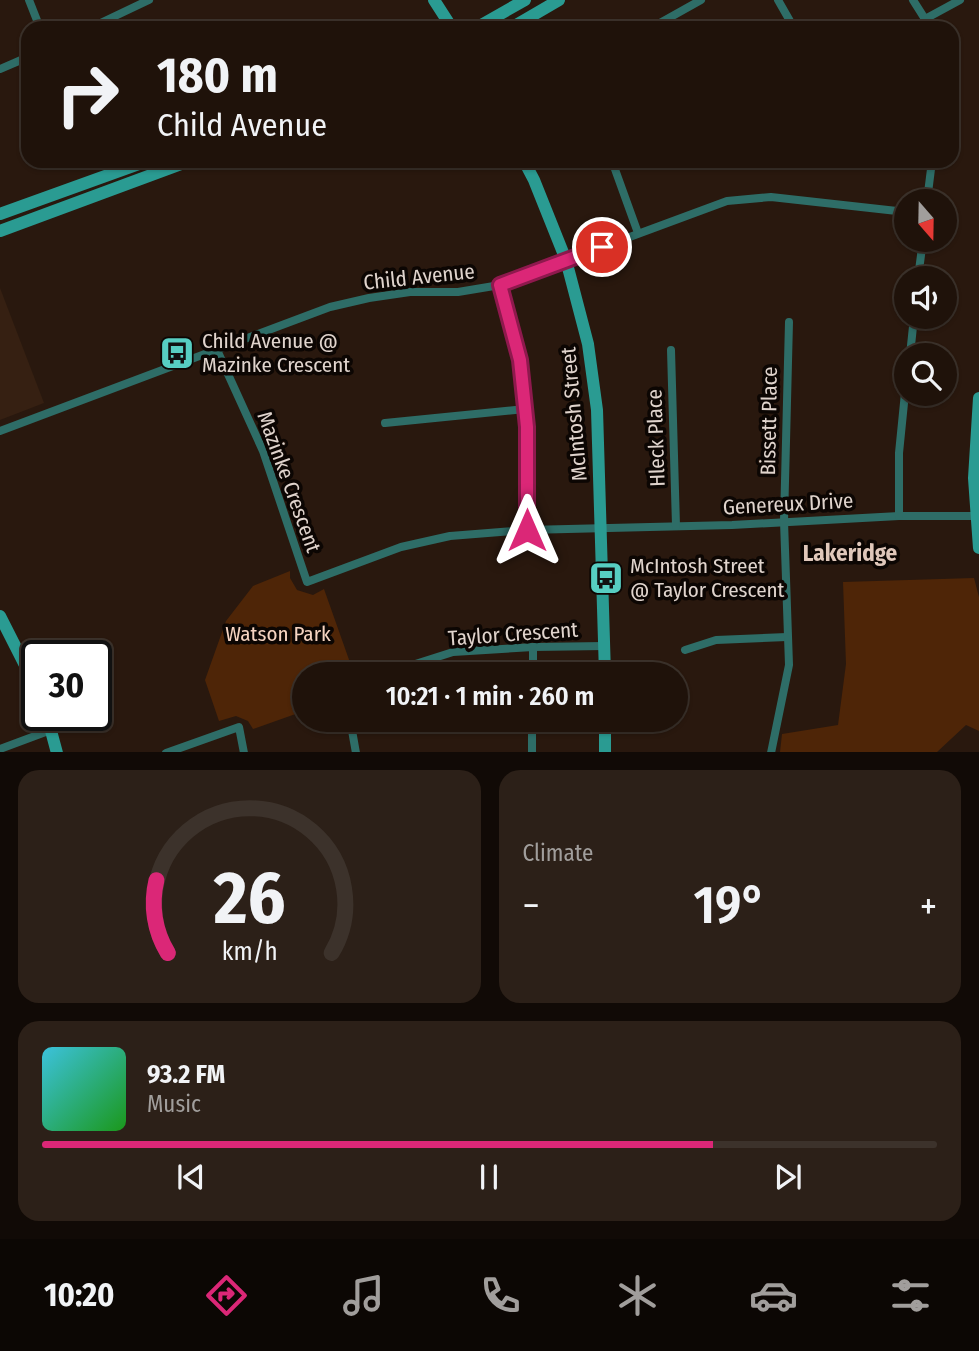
<!DOCTYPE html>
<meta charset="utf-8">
<style>
:root{--surface:#1f120a;--page:#2c2018;--text:#f1f3f6;--muted:#a19e9c;--line:#3c322b;--accent:#db2777}
body{margin:0;font-family:"Fira Sans Condensed",sans-serif;background:var(--page);color:var(--text);height:100vh;display:flex;flex-direction:column;font-size:26px;white-space:nowrap}
*{box-sizing:border-box;margin:0}
p{font-size:23px;color:var(--muted)}
.icon{flex:none;width:38px;height:38px;fill:none;stroke:currentColor;stroke-width:2;stroke-linecap:round;stroke-linejoin:round}
.map{position:relative;height:752px;overflow:hidden}
.drawer{display:flex;flex-direction:column;gap:18px;padding:18px;background:#110a06;flex:1}
.drawer>*{flex:none}
.hud{position:absolute;left:21px;top:21px;width:938px;height:147px;border-radius:21px;box-shadow:0 2px 5px #0004,0 0 0 2px var(--line);background:#1f120a;color:var(--text);overflow:hidden}
.needle{width:46px;rotate:160deg}
.buttons{position:absolute;left:894px;top:189px;display:grid;gap:14px}
.buttons a{display:grid;place-items:center;width:63px;height:63px;border-radius:50%;background:var(--surface);box-shadow:0 2px 5px #0004,0 0 0 2px var(--line);font-size:35px}
.speed{position:absolute;left:21px;top:640px;display:flex;gap:14px;font-size:35px;font-weight:700;text-align:center}
.speed>*{display:grid;place-content:center;width:91px;height:91px;border-radius:50%;background:var(--surface);box-shadow:0 2px 5px #0004,0 0 0 2px var(--line);line-height:1}
.speed .limit{border:4px solid #111;border-radius:10px;background:#fff;color:#111}
.pin{position:absolute;display:grid;place-items:center;width:60px;height:60px;color:#fff;margin:-30px;border:4px solid #fff;border-radius:50%;box-shadow:0 2px 7px #0007}
.me{position:absolute;width:77px;margin:-38px;rotate:0deg;stroke-linejoin:round;filter:drop-shadow(0 0 5px #0008)}
.turn{display:flex;align-items:center;gap:24px;height:147px;padding:0 21px;font-size:32px}
.turn .icon{width:91px;height:91px;stroke-width:2.5}
.turn b{display:block;font-size:49px;line-height:60px}
.big{font-size:52px;font-weight:600;line-height:1.1}
.drawer .widget{flex:1;display:flex;flex-direction:column;justify-content:center;gap:10px;min-width:0;padding:0 24px;border-radius:21px;background:var(--page)}
.drawer .dial{align-items:center;gap:0}
.dial svg{height:182px;overflow:visible;fill:none;stroke:var(--line);stroke-width:7;stroke-linecap:round;text-anchor:middle}
.dial text{fill:var(--text);stroke:none}
.song{display:flex;align-items:center;gap:21px}
.cover{width:84px;height:84px;border-radius:10px;background:linear-gradient(135deg,hsl(190 70% 55%),hsl(120 70% 35%))}
.played{height:7px;border-radius:4px;background:linear-gradient(90deg,var(--accent) 75%,var(--line) 75%)}
.keys{display:flex;justify-content:space-around;direction:ltr}
.heat{display:flex;justify-content:space-between;align-items:center;font-size:38px;direction:ltr}
.drawer .tiles{flex:1;display:grid;gap:18px;grid-template-columns:1fr 1fr}
.widget:last-child{grid-column:span 2}
.trip{position:absolute;left:292px;top:662px;width:396px;height:70px;border-radius:35px;background:var(--surface);box-shadow:0 2px 5px #0004,0 0 0 2px var(--line);font-weight:600;line-height:70px;text-align:center}
.tabs{display:flex;height:112px;justify-content:space-around;align-items:center;background:#0c0704;color:var(--muted)}
.tabs .icon{width:49px;height:49px}
.tabs .active{color:var(--accent)}
.tabs b{font-size:32px;color:var(--text)}
.map>svg:first-child{display:block}
</style>
<div class="map">
<svg width="979" height="753" viewBox="0 0 979 753">
<rect width="100%" height="100%" fill="#29180e"/>
<path fill="#362012" d="M0,288L44,403L0,420Z"/>
<g fill="#4e2507">
<path d="M290,571V578L297,590L313,595L324,589L353,671L343,674H304V711L253,729L248,721L236,716L219,721L205,680L226,621L253,586Z"/>
<path d="M974,578L979,597V731L966,725L937,752H780L782,734L838,725L846,664L843,582Z"/>
</g>
<g fill="none" stroke-linecap="round" stroke-linejoin="round">
<g stroke="#2e6d67" stroke-width="8">
<path d="M29,0L40,28"/>
<path d="M778,0L794,28"/>
<path d="M913,0L925,19L927,28"/>
<path d="M925,19L960,0"/>
<path d="M90,28L149,0"/>
<path d="M651,28L701,0"/>
<path d="M0,69L28,57"/>
<path d="M612,161L638,233"/>
<path d="M927,201L932,161"/>
<path d="M918,278L923,240"/>
<path d="M500,285L520,360L527,427V530"/>
<path d="M217,350L263,451L307,582L401,547L450,536L527,530L732,525L899,516H979"/>
<path d="M671,350L676,526"/>
<path d="M910,355L914,317"/>
<path d="M385,423L525,409"/>
<path d="M0,431L330,307L369,298L410,292H458L500,285L727,201L771,197L906,212"/>
<path d="M899,516V453L906,383"/>
<path d="M685,650L716,640L787,637"/>
<path d="M384,674L453,652L533,647L604,646"/>
<path d="M533,674V647"/>
<path d="M350,719L356,753"/>
<path d="M0,749L51,730"/>
<path d="M166,753L239,727L244,753"/>
<path d="M532,753V719"/>
<path d="M771,753L789,665L784,521L789,322"/>
</g>
<g stroke="#2a9b92" stroke-width="12">
<path d="M434,0L452,28"/>
<path d="M476,28L525,0"/>
<path d="M511,28L559,0"/>
<path d="M524,161L534,180L566,260L588,344L597,410L605,674"/>
<path d="M0,214L147,161"/>
<path d="M0,231L189,161"/>
<path d="M979,398L974,478L979,548"/>
<path d="M0,616L37,689"/>
<path d="M47,716L57,753"/>
<path d="M605,719V753"/>
</g>
</g>
<g fill="none" stroke-linecap="round" stroke-linejoin="round">
<g stroke="#8e194d" stroke-width="18">
<path id="route" d="M527,530V427L520,360L500,285L602,247"/>
</g>
<use href="#route" stroke="#db2777" stroke-width="12"/>
</g>
<defs>
<g id="bus-square" transform="scale(1.75)"><rect x="-9" y="-9" width="18" height="18" rx="4" fill="#57cec2" stroke="#0c0603"/><path d="M-5-6H5V4H4V6H2V4H-2V6H-4V4H-5ZM-3.5-4V0h7V-4ZM-3.5 1.2v1.5H-2V1.2ZM2 1.2v1.5H3.5V1.2Z" fill="#111"/></g>
</defs>
<g fill-rule="evenodd">
<use href="#bus-square" x="177" y="353"/>
<use href="#bus-square" x="606" y="578"/>
</g>
<g text-anchor="middle" dominant-baseline="central" stroke-width="7" stroke-linejoin="round" paint-order="stroke">
<g font-size="21" fill="#e0d4cd" stroke="#0c0603">
<text transform="translate(419 277) rotate(-6)">Child Avenue</text>
<text transform="translate(574 414) rotate(-95)">McIntosh Street</text>
<text transform="translate(769 421) rotate(-89)">Bissett Place</text>
<text transform="translate(656 438) rotate(-92)">Hleck Place</text>
<text transform="translate(289 482) rotate(70)">Mazinke Crescent</text>
<text transform="translate(788 504) rotate(-3)">Genereux Drive</text>
<text transform="translate(513 634) rotate(-4)">Taylor Crescent</text>
</g>
<g font-size="21" fill="#e0d4cd" stroke="#0c0603" text-anchor="start">
<text x="202" y="341">Child Avenue @<tspan x="202" dy="24">Mazinke Crescent</tspan></text>
<text x="630" y="566">McIntosh Street<tspan x="630" dy="24">@ Taylor Crescent</tspan></text>
</g>
<g font-size="21" fill="#f6d4c1" stroke="#0c0603">
<text x="278" y="634">Watson Park</text>
</g>
<g font-size="23" font-weight="bold" fill="#dfc7ba" stroke="#0c0603">
<text x="850" y="553">Lakeridge</text>
</g>
</g>
</svg>
<div class="buttons">
<a><svg class="needle" viewBox="-14 -14 28 28"><path d="M0-13l5 13h-10z" fill="#e53935"/><path d="M0 13l5-13h-10z" fill="#a19e9c"/></svg></a>
<a><svg class="icon" aria-label="sound" viewBox="0 0 24 24"><path d="M4 9h4l5-4v14l-5-4H4zM17 9q2 3 0 6"/></svg></a>
<a><svg class="icon" aria-label="search" viewBox="0 0 24 24"><circle cx="10" cy="10" r="6"/><path d="M15 15l6 6"/></svg></a>
</div>
<div class="speed"><div class="limit">30</div></div>
<div class="pin" style="left:602px;top:247px;background:#d93025"><svg class="icon" aria-label="arrive" viewBox="0 0 24 24"><path d="M6 21V4h12l-3 4 3 4H6"/></svg></div>
<svg class="me" style="left:527px;top:530px" viewBox="-20 -20 40 40"><path d="M0-17L14 15 0 8-14 15z" fill="#db2777" stroke="#fff" stroke-width="4"/></svg>
<div class="trip">10:21 · 1 min · 260 m</div>
<div class="hud">
<div class="turn"><svg class="icon" aria-label="right" viewBox="0 0 24 24"><path d="M7 20v-9h11M14 6l5 5-5 5"/></svg><div><b>180 m</b>Child Avenue</div></div>
</div>
</div>
<section class="drawer">
<div class="tiles">
<div class="widget dial"><svg viewBox="0 0 100 80">
<path d="M14 69A42 42 0 1 1 86 69"/>
<path d="M14 69A42 42 0 0 1 9 37" stroke="#db2777"/>
<text x="50" y="56" font-size="32" font-weight="700">26</text>
<text x="50" y="72" font-size="11">km/h</text>
</svg></div>
<div class="widget"><p>Climate</p>
<div class="heat"><a>−</a><b class="big">19°</b><a>+</a></div>
</div>
<div class="widget">
<div class="song"><i class="cover"></i><div><b>93.2 FM</b><p>Music</p></div></div>
<div class="played"></div>
<div class="keys"><svg class="icon" aria-label="previous" viewBox="0 0 24 24"><path d="M18 5L8 12l10 7zM5 5v14"/></svg><svg class="icon" aria-label="pause" viewBox="0 0 24 24"><path d="M8 5v14M16 5v14"/></svg><svg class="icon" aria-label="next" viewBox="0 0 24 24"><path d="M6 5l10 7-10 7zM19 5v14"/></svg></div>
</div>
</div>
</section>
<nav class="tabs">
<b>10:20</b>
<svg class="icon active" aria-label="directions" viewBox="0 0 24 24"><path d="M12 3l9 9-9 9-9-9zM9 14v-3h6M13 9l2 2-2 2"/></svg>
<svg class="icon" aria-label="music" viewBox="0 0 24 24"><path d="M9 18V5l10-2v13"/><circle cx="6" cy="18" r="3"/><circle cx="16" cy="16" r="3"/></svg>
<svg class="icon" aria-label="phone" viewBox="0 0 24 24"><path d="M5 4h4l2 5-3 2q2 4 5 5l2-3 5 2v4C11 20 4 13 5 4z"/></svg>
<svg class="icon" aria-label="climate" viewBox="0 0 24 24"><path d="M12 3v18M4 7l16 10M4 17L20 7"/></svg>
<svg class="icon" aria-label="car" viewBox="0 0 24 24"><path d="M5 17H2v-5l4-1 3-4h7l3 4 3 1v5h-3M9 17h6M6 11h13"/><circle cx="7" cy="17" r="2"/><circle cx="17" cy="17" r="2"/></svg>
<svg class="icon" aria-label="filters" viewBox="0 0 24 24"><path d="M4 7h16M4 17h16"/><circle cx="9" cy="7" r="2"/><circle cx="15" cy="17" r="2"/></svg>
</nav>
